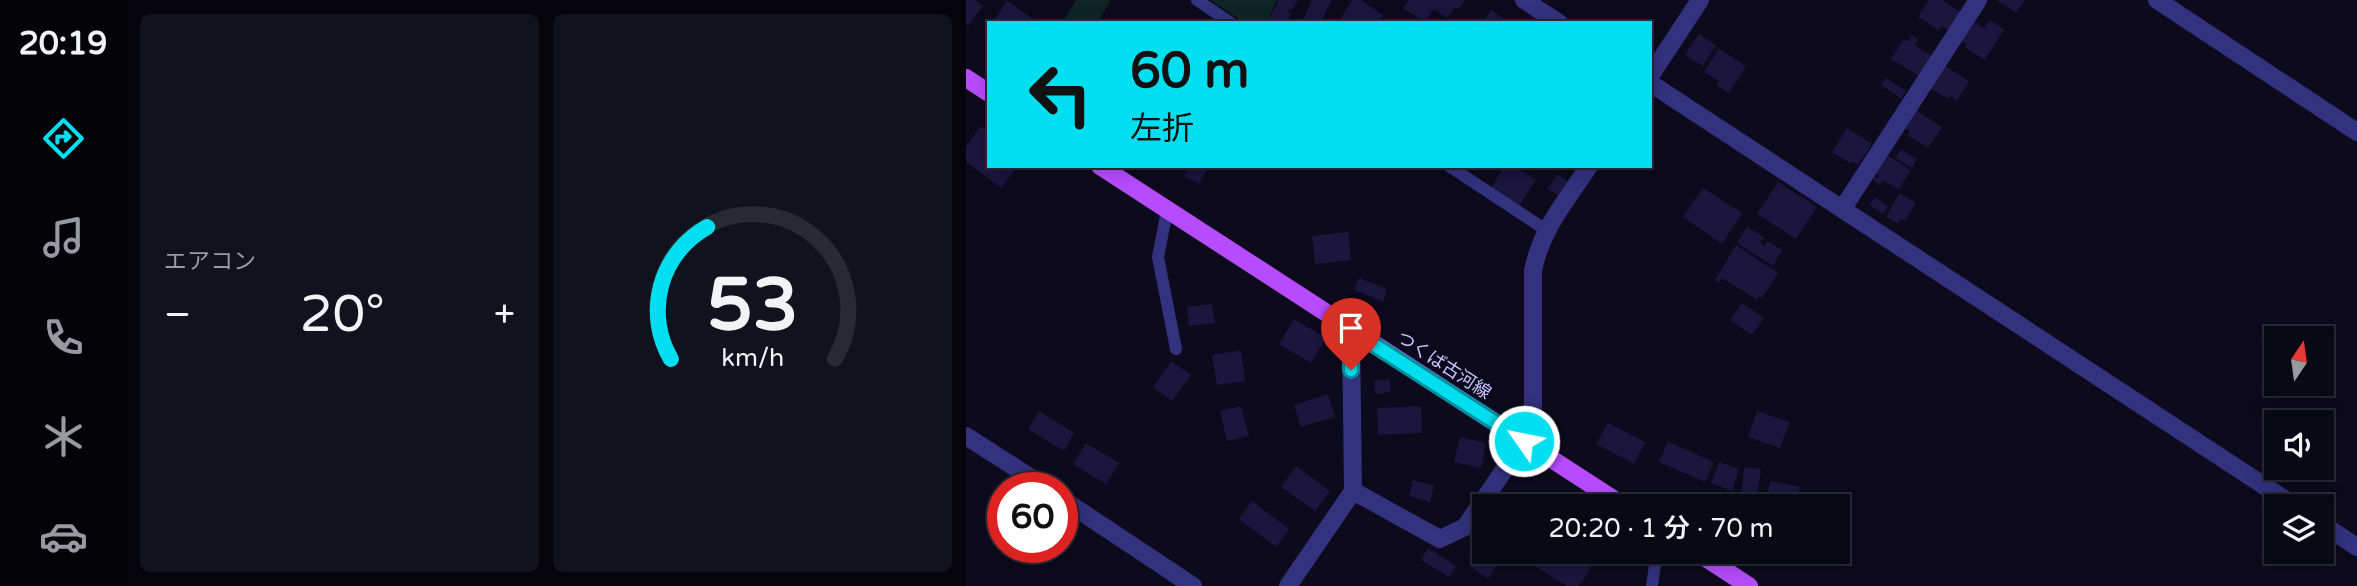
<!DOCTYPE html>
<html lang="ja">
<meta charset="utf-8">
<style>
:root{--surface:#090815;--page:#12111e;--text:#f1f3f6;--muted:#999aa0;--line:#292934;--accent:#00dff0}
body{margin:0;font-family:"Varela Round","Noto Sans JP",sans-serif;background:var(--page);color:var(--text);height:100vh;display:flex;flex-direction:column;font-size:26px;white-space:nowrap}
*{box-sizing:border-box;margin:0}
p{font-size:23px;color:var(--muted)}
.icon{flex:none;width:38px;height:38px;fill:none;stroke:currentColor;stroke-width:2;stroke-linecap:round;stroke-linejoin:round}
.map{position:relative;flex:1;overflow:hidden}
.details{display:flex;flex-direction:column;gap:14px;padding:14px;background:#05040c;width:840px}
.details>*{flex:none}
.top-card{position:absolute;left:21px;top:21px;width:665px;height:147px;border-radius:0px;box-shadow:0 4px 18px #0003,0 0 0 2px var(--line);background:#00dff0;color:#111;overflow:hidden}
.needle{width:46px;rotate:13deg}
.tools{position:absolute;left:1298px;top:326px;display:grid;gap:14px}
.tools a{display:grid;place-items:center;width:70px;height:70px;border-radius:0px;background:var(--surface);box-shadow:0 4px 18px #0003,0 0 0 2px var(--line);font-size:35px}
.speed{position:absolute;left:21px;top:472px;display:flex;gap:14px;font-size:35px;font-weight:700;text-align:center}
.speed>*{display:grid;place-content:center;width:91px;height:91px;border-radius:50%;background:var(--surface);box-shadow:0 4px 18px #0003,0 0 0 2px var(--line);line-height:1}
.speed .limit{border:10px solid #d22;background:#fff;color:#111}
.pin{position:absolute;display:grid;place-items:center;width:60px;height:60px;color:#fff;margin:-72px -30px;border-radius:50% 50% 50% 0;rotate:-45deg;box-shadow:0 0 7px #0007}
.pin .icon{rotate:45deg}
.me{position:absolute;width:77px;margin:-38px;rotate:303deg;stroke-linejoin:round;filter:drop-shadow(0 0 5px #0008)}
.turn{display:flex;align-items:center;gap:24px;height:147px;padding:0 28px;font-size:32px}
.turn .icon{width:91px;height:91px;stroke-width:2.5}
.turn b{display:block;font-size:49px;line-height:60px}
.big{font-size:52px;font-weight:600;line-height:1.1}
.details .tile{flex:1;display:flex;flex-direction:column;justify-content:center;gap:10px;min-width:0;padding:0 24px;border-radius:10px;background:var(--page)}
.details .dial{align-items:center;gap:0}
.dial svg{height:182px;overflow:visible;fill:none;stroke:var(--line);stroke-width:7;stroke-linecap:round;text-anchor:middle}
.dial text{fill:var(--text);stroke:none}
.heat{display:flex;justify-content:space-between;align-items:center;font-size:38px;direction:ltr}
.details .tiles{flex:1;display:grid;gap:14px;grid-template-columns:repeat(2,1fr)}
.trip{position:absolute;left:506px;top:494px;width:378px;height:70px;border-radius:0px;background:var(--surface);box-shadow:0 4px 18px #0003,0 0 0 2px var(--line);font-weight:600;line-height:70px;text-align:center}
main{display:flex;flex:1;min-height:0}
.tab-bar{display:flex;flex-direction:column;width:126px;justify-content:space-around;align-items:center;background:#040308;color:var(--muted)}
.tab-bar .icon{width:49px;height:49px}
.tab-bar .selected{color:var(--accent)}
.tab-bar b{font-size:32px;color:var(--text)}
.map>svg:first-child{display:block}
</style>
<main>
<nav class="tab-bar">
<b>20:19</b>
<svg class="icon selected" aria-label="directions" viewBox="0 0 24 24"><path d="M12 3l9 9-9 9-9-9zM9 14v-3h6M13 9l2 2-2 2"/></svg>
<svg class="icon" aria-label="music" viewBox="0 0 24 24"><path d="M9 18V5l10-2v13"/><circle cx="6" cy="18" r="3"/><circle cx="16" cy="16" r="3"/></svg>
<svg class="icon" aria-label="phone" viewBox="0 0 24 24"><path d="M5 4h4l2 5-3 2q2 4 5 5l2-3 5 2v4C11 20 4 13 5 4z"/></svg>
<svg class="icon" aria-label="climate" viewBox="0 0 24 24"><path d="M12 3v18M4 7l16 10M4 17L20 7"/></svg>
<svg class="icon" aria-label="car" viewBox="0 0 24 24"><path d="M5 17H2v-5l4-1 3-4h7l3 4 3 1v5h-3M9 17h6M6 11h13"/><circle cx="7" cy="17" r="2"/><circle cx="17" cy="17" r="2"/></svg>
</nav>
<section class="details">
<div class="tiles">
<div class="tile"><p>エアコン</p>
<div class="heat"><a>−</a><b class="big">20°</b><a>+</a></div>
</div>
<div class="tile dial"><svg viewBox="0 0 100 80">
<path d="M14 69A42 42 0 1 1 86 69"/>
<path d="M14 69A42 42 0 0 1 30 11" stroke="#00dff0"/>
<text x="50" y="56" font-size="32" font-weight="700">53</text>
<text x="50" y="72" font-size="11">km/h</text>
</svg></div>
</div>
</section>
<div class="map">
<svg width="1391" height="586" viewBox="0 0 1391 586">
<rect width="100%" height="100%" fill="#0c0a1c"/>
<g fill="#0d2625">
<path d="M110,0H145L131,23H96Z"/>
<path d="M244,0H311L300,23H279Z"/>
</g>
<g fill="#1c153e">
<path d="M0,0H9L17,6L2,26L0,24Z"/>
<path d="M309,0H332L326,10L324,9L322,12L325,14L320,23H300L312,2Z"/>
<path d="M346,0H366L354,23H341L337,20Z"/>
<path d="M386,0H395L417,15L412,23H376L373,21Z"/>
<path d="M443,0H499L493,9L489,7L481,18L468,9L459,22L437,8Z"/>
<path d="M963,0H976L994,12L982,30L976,26L973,30L952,17Z"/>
<path d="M1030,0H1059L1050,13Z"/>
<path d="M41,1L73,23H32L28,20Z"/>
<path d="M525,10L540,20L543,23H516Z"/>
<path d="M1024,20L1038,29L1019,60L999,47L1001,44L995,40L1007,21L1018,28Z"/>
<path d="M733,34L750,45L737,66L719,55Z"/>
<path d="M946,35L952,39L949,45L967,57L954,77L925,59L938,39L942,41Z"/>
<path d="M753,49L780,66L763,93L750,85L753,81L738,72Z"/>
<path d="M976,64L1003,81L991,100L984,96L982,99L962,87Z"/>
<path d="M920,78L940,91L935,99L915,85Z"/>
<path d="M947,108L976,127L962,148L941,135L944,132L935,126Z"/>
<path d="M15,126L23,132V166H52L35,188L0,162V146Z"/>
<path d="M881,128L906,144L892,165L885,161L884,163L866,152Z"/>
<path d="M935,149L951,159L946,168L929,158Z"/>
<path d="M918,153L945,170L933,189L917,181L914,186L907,180L909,176L912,178L913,176L906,171Z"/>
<path d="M223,166H243L233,184L218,176Z"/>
<path d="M538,166H548L570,180L553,206L525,188Z"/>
<path d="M591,174L602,181L592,195L581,189Z"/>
<path d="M812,182L851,207L830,239L791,214Z"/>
<path d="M737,188L776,213L756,244L717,217Z"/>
<path d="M933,193L950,203L939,221L935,219L932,224L920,217Z"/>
<path d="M909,197L922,206L917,214L903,205Z"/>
<path d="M781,227L798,237L794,243L798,246L802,241L816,250L807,266L771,243Z"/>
<path d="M382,232L385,260L349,264L346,236Z"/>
<path d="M770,245L812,273L796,298L793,296L791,300L756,278L753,283L749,280Z"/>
<path d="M393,278L421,289L417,302L388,290Z"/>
<path d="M776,303L798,318L786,335L764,320Z"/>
<path d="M246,304L249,323L223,326L221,307Z"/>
<path d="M328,319L360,338L345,363L313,344Z"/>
<path d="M275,350L279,381L251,385L246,355Z"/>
<path d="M205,361L225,375L206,401L187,387Z"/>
<path d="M423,379L425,392L410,394L408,381Z"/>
<path d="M362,394L369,417L335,427L328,405Z"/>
<path d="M275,406L283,436L261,441L254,411Z"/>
<path d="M455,406L456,433L412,435L411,408Z"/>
<path d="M73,411L108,433L98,451L62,429Z"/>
<path d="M791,411L824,422L814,448L782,437Z"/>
<path d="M642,423L679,442L668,464L630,444Z"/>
<path d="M494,437L520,443L515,468L488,462Z"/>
<path d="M702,442L748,462L739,482L693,462Z"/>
<path d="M120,443L153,463L140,484L107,464Z"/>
<path d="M753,462L773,469L766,491L745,483Z"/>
<path d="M330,466L364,491L349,511L315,487Z"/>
<path d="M778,467L795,469L791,501L775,499Z"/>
<path d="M447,480L468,486L464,502L443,496Z"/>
<path d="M804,481L834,487L830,503L801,496Z"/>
<path d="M286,501L323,529L310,547L273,519Z"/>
<path d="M518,544V551H533L538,554L522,579L504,566Z"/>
<path d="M462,548L490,566L483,577L455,560Z"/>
<path d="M579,551H599L625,567L613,586H601L569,566Z"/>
</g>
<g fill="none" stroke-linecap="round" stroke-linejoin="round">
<g stroke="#32327e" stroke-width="12">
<path d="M231,0L265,23"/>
<path d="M483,166L580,230"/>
<path d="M201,211L192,257L210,349"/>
<path d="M686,586L691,551"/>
</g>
<g stroke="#32327e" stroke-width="18">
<path d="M558,0L593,23"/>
<path d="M1191,0L1391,132"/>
<path d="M684,76L734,0"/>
<path d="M684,83L1329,506"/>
<path d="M877,208L1012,0"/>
<path d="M0,436L81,488"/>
<path d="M387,491L474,539L499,527L558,441L567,421V271C575,229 600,201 623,166"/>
<path d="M96,499L227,586"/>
<path d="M1356,524L1391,547"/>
<path d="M322,586L387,491L385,330"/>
</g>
<g stroke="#b74cff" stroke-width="18">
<path d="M0,78L23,93"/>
<path d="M134,166L658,506"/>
<path d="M729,551L783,586"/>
</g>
</g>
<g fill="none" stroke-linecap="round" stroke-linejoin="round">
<g stroke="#00919c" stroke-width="18">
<path id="route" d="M385,370V330L558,441"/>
</g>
<use href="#route" stroke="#00dff0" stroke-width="12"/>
</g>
<g text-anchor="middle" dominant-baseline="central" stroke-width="7" stroke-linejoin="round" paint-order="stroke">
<g font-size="18" fill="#cac5ff" stroke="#0c0a1c">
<text transform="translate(478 365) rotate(33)">つくば古河線</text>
</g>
</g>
</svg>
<div class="tools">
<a><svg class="needle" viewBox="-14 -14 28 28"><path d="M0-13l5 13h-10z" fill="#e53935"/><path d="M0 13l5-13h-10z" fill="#999aa0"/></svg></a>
<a><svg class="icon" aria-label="sound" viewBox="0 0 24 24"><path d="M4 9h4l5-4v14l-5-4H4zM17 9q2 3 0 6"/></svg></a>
<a><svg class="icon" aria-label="layers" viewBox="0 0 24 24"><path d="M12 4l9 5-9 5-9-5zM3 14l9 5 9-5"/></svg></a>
</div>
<div class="speed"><div class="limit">60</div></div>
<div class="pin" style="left:385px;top:370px;background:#d93025"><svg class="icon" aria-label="arrive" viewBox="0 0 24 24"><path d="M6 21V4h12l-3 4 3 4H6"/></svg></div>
<svg class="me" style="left:558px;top:441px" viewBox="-20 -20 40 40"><circle r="17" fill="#00dff0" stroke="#fff" stroke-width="3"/><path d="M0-11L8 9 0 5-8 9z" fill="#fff"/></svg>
<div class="trip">20:20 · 1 分 · 70 m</div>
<div class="top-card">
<div class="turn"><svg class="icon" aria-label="left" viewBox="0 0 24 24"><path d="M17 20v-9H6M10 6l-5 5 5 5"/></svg><div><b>60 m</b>左折</div></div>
</div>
</div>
</main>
